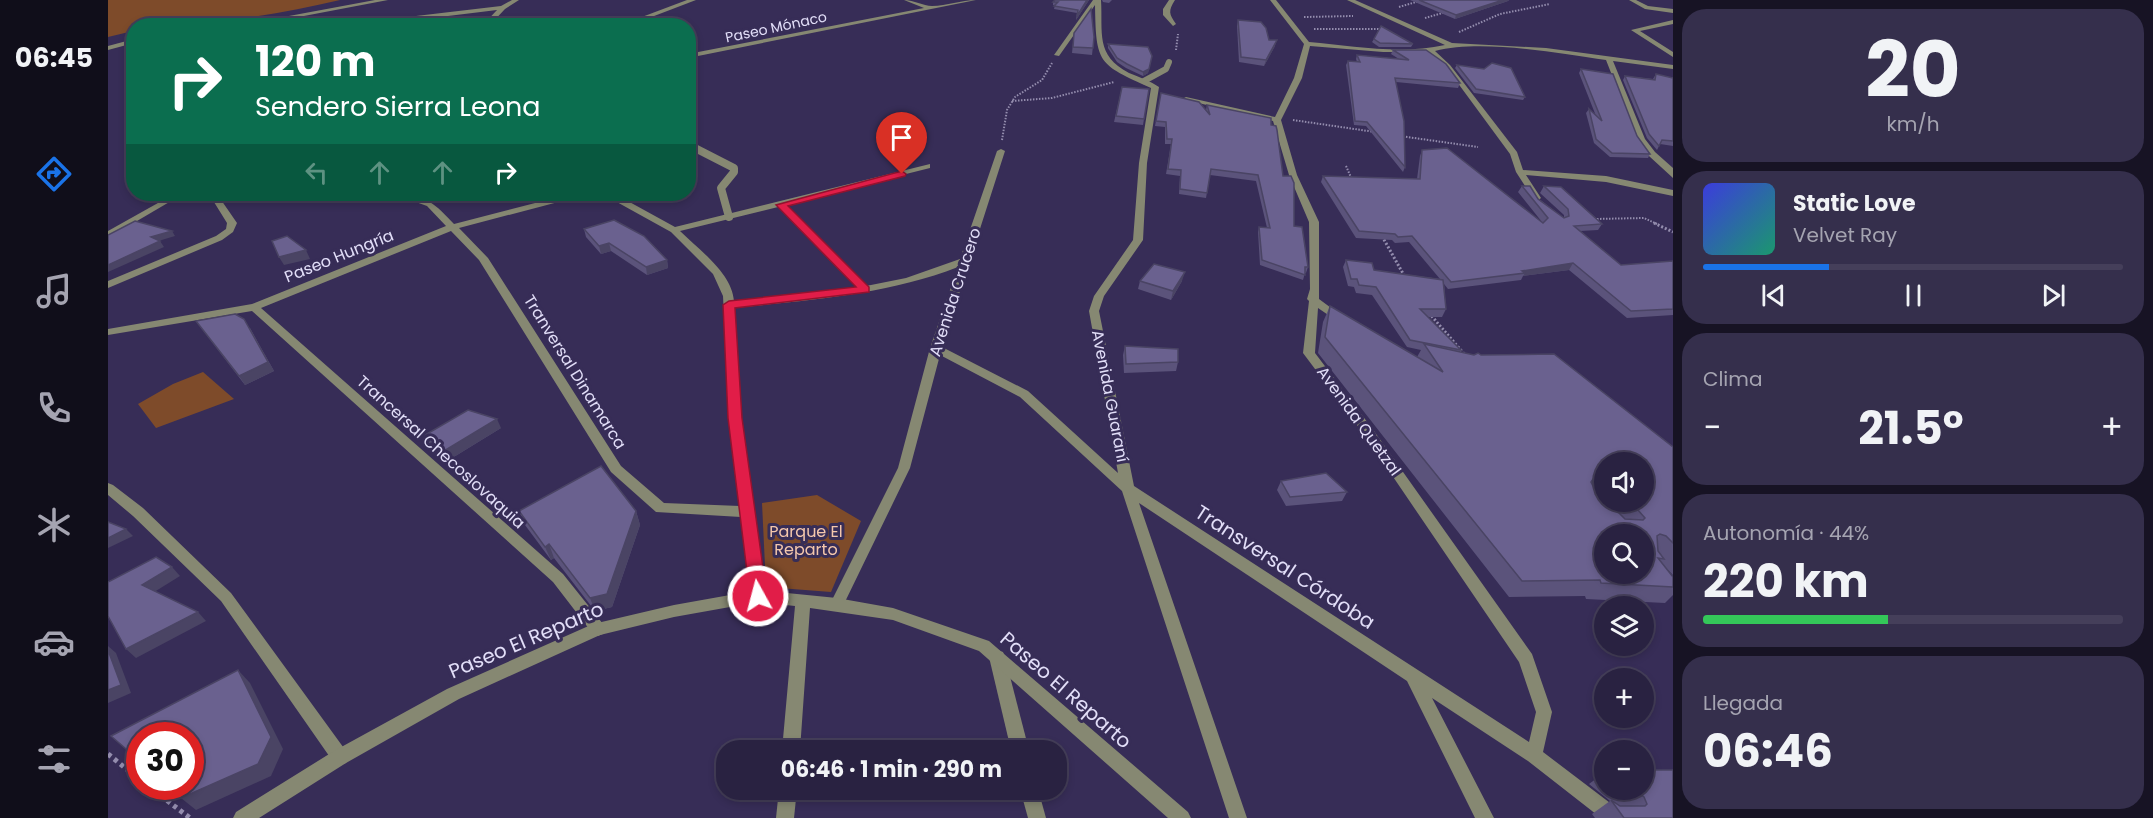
<!DOCTYPE html>
<html lang="es">
<meta charset="utf-8">
<style>
:root{--surface:#292241;--page:#352f4c;--text:#f1f3f6;--muted:#a5a4b1;--line:#453f5a;--accent:#1a73e8}
body{margin:0;font-family:Poppins,sans-serif;background:var(--page);color:var(--text);height:100vh;display:flex;flex-direction:column;font-size:22px;white-space:nowrap}
*{box-sizing:border-box;margin:0}
p{font-size:20px;color:var(--muted)}
.icon{flex:none;width:33px;height:33px;fill:none;stroke:currentColor;stroke-width:2;stroke-linecap:round;stroke-linejoin:round}
.map{position:relative;flex:1;overflow:hidden}
.sheet{display:flex;flex-direction:column;gap:9px;padding:9px;background:#171324;width:480px}
.sheet>*{flex:none}
.guide{position:absolute;left:18px;top:18px;width:570px;height:183px;border-radius:24px;box-shadow:0 3px 9px #0003,0 0 0 2px var(--line);background:#0b6e4f;color:#fff;overflow:hidden}
.buttons{position:absolute;left:1486px;top:452px;display:grid;gap:12px}
.buttons a{display:grid;place-items:center;width:60px;height:60px;border-radius:50%;background:var(--surface);box-shadow:0 3px 9px #0003,0 0 0 2px var(--line);font-size:30px}
.speed{position:absolute;left:18px;top:722px;display:flex;gap:12px;font-size:30px;font-weight:700;text-align:center}
.speed>*{display:grid;place-content:center;width:78px;height:78px;border-radius:50%;background:var(--surface);box-shadow:0 3px 9px #0003,0 0 0 2px var(--line);line-height:1}
.speed .limit{border:9px solid #d22;background:#fff;color:#111}
.pin{position:absolute;display:grid;place-items:center;width:51px;height:51px;color:#fff;margin:-62px -26px;border-radius:50% 50% 50% 0;rotate:-45deg;box-shadow:0 0 6px #0007}
.pin .icon{rotate:45deg}
.me{position:absolute;width:66px;margin:-33px;rotate:353deg;stroke-linejoin:round;filter:drop-shadow(0 0 4px #0008)}
.turn{display:flex;align-items:center;gap:21px;height:126px;padding:0 30px;font-size:27px}
.turn .icon{width:78px;height:78px;stroke-width:2.5}
.turn b{display:block;font-size:42px;line-height:51px}
.lanes{display:flex;align-items:center;height:57px;padding:0 30px;background:#0003;justify-content:center;gap:30px;direction:ltr}
.lanes .off{opacity:.35}
.big{font-size:45px;font-weight:700;line-height:1.1}
.sheet .tile{flex:1;display:flex;flex-direction:column;justify-content:center;gap:9px;min-width:0;padding:0 21px;border-radius:24px;background:var(--page)}
.sheet .dial{align-items:center;gap:0}
.dial b{font-size:78px;line-height:1}
.song{display:flex;align-items:center;gap:18px}
.cover{width:72px;height:72px;border-radius:9px;background:linear-gradient(135deg,hsl(240 70% 55%),hsl(160 70% 35%))}
.played{height:6px;border-radius:3px;background:linear-gradient(90deg,var(--accent) 30%,var(--line) 30%)}
.keys{display:flex;justify-content:space-around;direction:ltr}
.heat{display:flex;justify-content:space-between;align-items:center;font-size:33px;direction:ltr}
.charge{height:9px;border-radius:4px;background:linear-gradient(90deg,#34c759 44%,var(--line) 0)}
.trip{position:absolute;left:608px;top:740px;width:351px;height:60px;border-radius:24px;background:var(--surface);box-shadow:0 3px 9px #0003,0 0 0 2px var(--line);font-weight:700;line-height:60px;text-align:center}
main{display:flex;flex:1;min-height:0}
.menu{display:flex;flex-direction:column;width:108px;justify-content:space-around;align-items:center;background:#100e1a;color:var(--muted)}
.menu .icon{width:42px;height:42px}
.menu .on{color:var(--accent)}
.menu b{font-size:27px;color:var(--text)}
.map>svg:first-child{display:block}
</style>
<main>
<nav class="menu">
<b>06:45</b>
<svg class="icon on" aria-label="directions" viewBox="0 0 24 24"><path d="M12 3l9 9-9 9-9-9zM9 14v-3h6M13 9l2 2-2 2"/></svg>
<svg class="icon" aria-label="music" viewBox="0 0 24 24"><path d="M9 18V5l10-2v13"/><circle cx="6" cy="18" r="3"/><circle cx="16" cy="16" r="3"/></svg>
<svg class="icon" aria-label="phone" viewBox="0 0 24 24"><path d="M5 4h4l2 5-3 2q2 4 5 5l2-3 5 2v4C11 20 4 13 5 4z"/></svg>
<svg class="icon" aria-label="climate" viewBox="0 0 24 24"><path d="M12 3v18M4 7l16 10M4 17L20 7"/></svg>
<svg class="icon" aria-label="car" viewBox="0 0 24 24"><path d="M5 17H2v-5l4-1 3-4h7l3 4 3 1v5h-3M9 17h6M6 11h13"/><circle cx="7" cy="17" r="2"/><circle cx="17" cy="17" r="2"/></svg>
<svg class="icon" aria-label="filters" viewBox="0 0 24 24"><path d="M4 7h16M4 17h16"/><circle cx="9" cy="7" r="2"/><circle cx="15" cy="17" r="2"/></svg>
</nav>
<div class="map">
<svg width="1565" height="818" viewBox="0 0 1565 818">
<rect width="100%" height="100%" fill="#372d57"/>
<g fill="#7e4b2a">
<path d="M0,0H232C165,16 95,26 26,26L25,31L0,37Z"/>
<path d="M95,372L126,399L48,428L30,404L65,384Z"/>
<path d="M709,495L753,521L723,592L658,587L654,503Z"/>
</g>
<g fill="none" stroke-linecap="round" stroke-linejoin="round">
<g stroke="#948dae" stroke-width="2" stroke-dasharray="1.5 1.5" stroke-linecap="butt">
<path d="M1291,7L1315,0"/>
<path d="M1196,17L1245,16"/>
<path d="M1317,18L1338,12"/>
<path d="M1206,29H1273"/>
<path d="M1351,32L1392,14L1442,4"/>
<path d="M1068,50L1070,34"/>
<path d="M904,101L944,98L1006,82"/>
<path d="M1185,120L1267,132"/>
<path d="M1292,136L1370,147"/>
<path d="M894,140L899,110L907,97L934,80L944,63"/>
<path d="M1238,166L1245,182"/>
<path d="M1486,219L1536,218L1549,224"/>
</g>
<g stroke="#948dae" stroke-width="3" stroke-dasharray="2 2" stroke-linecap="butt">
<path d="M1546,223L1565,232"/>
<path d="M1274,236L1297,277"/>
<path d="M1321,313L1357,355"/>
</g>
<g stroke="#948dae" stroke-width="5" stroke-dasharray="4 4" stroke-linecap="butt">
<path d="M0,754L32,780"/>
<path d="M40,786L82,818"/>
</g>
<path stroke="#868872" stroke-width="6" d="M1036,81L1058,69L1061,62"/>
<path stroke="#868872" stroke-width="8" d="M583,146L626,168V172L613,188L621,217"/>
<g fill="#868872" fill-rule="evenodd">
<path d="M404,0H411L397,9L381,26H374L389,10L291,22L213,26L243,19L291,18L393,6Z"/>
<path d="M579,0H588L520,26H510Z"/>
<path d="M796,0C806,0 815,6 824,6C839,6 853,0 868,0L580,58V54L816,8Z"/>
<path d="M985,0H993C995,33 987,55 1021,73C1031,77 1042,81 1051,87L1039,163L1035,240L996,296L991,311L1026,486L1421,742L1428,712L1411,662L1258,437L1195,353L1201,301L1199,299L1202,289L1201,222L1181,175L1165,121L1074,99L1078,97L1167,117L1186,78L1196,44L1162,0H1168L1201,42C1245,46 1293,55 1337,45L1239,0H1247L1344,43L1438,48L1565,65V69L1505,61L1537,139L1547,152L1565,168V178L1541,156L1529,139L1498,60C1449,53 1374,39 1327,51L1342,65L1409,152L1415,170L1498,176L1565,190V196L1498,182L1418,175L1433,198L1429,201L1426,200L1408,172L1402,154L1338,67L1320,52H1275L1202,46L1194,78L1173,120L1189,175L1211,222V299L1238,319L1237,321H1229L1210,308L1207,353L1266,431L1424,654L1444,712L1435,752L1514,812L1517,818H1493L1420,761L1324,698L1386,818H1367L1299,681L1031,503L1139,818H1121L1014,491L912,397L832,355L802,468L734,608L729,610L724,608L722,604L790,468L822,348L850,267C778,295 701,300 626,308L633,418L657,596L655,600L650,602L645,600L643,596L633,517L548,512L503,472L371,260L343,231L153,308L455,574L495,624L498,629L495,634L490,636L485,634L445,582L144,311L0,335V329L144,304L338,226L319,206L291,196L290,194C318,194 328,205 346,224L462,194H474L473,196L351,228L380,258L513,466L556,503L632,506L621,418L615,296L605,274L563,232L498,196L497,194H507L567,227L822,164V168L678,204L758,286L798,278L852,259L889,151L893,149L897,151L834,347L920,391L1010,473L981,311L986,296L1025,240L1031,163L1043,88C990,64 988,64 987,5L951,56L946,55ZM670,207L749,287L626,301C624,273 591,250 572,231Z"/>
<path d="M1061,0H1067C1060,11 1061,14 1068,24L1065,26L1055,15V9Z"/>
<path d="M1521,0H1528L1540,6L1565,9V13L1537,9Z"/>
<path d="M1565,20V24L1532,31L1565,52V57L1523,30Z"/>
<path d="M580,137L589,141L584,155L580,157Z"/>
<path d="M66,194H75L0,238V231Z"/>
<path d="M101,194H109L129,223L125,232L114,240L0,288V281L108,236L118,229L119,223Z"/>
<path d="M0,483L5,485L35,508L123,593L238,751L241,757L238,763L232,765L226,763L113,601L25,516L0,495Z"/>
<path d="M889,650L895,652L897,657L921,750H903L881,657L883,652Z"/>
<path d="M912,789H930L938,818H920Z"/>
</g>
<g fill="#868872" fill-rule="evenodd">
<path d="M267,0H280L143,26H127Z"/>
<path d="M26,39V43L0,50V46Z"/>
<path d="M650,590L729,598L785,608L881,641L1080,812L1083,818H1060L871,651L785,620L702,608L692,750H674L687,606L650,602L566,617L492,635L351,699L238,763L151,818H125L128,812L226,751L339,689L485,624L566,605Z"/>
<path d="M671,789H689L686,818H668Z"/>
</g>
</g>
<g fill="#5b537b" fill-rule="evenodd">
<path d="M981,0L968,20L969,13L946,9L947,5H945V2Z"/>
<path d="M994,0H1004L1001,3L995,2Z"/>
<path d="M1302,0H1401L1400,1L1347,19Z"/>
<path d="M1130,20L1161,40L1167,46L1156,66L1131,62L1129,26Z"/>
<path d="M966,33L986,37L984,55L964,53Z"/>
<path d="M1266,39L1305,44L1303,47H1271L1264,42Z"/>
<path d="M1000,44L1044,56L1040,73L1035,76L1018,68L1009,62L1000,48Z"/>
<path d="M1285,50L1352,83L1350,88L1288,82L1297,167L1295,172L1258,126L1246,125L1238,65L1240,61L1249,62L1248,59L1249,55L1291,59L1283,54Z"/>
<path d="M1349,65L1417,97L1415,100L1366,93L1347,68Z"/>
<path d="M1473,69L1529,136L1542,154L1540,158L1502,157L1486,143L1478,113L1481,109L1488,116L1471,73Z"/>
<path d="M1548,74L1565,78V146L1552,144L1549,150L1539,138L1515,80L1517,76L1545,79Z"/>
<path d="M1014,87L1041,89L1035,125L1006,122Z"/>
<path d="M1053,93L1098,110L1099,105L1163,125L1175,176L1186,226L1200,267L1198,273H1197L1195,280L1152,265L1150,232L1151,227L1159,228L1148,181L1102,175L1098,198L1071,194L1072,176L1058,174L1063,144H1057V127L1047,126Z"/>
<path d="M1314,150L1434,222L1410,192L1414,186L1456,218V215L1432,193L1436,186L1494,224L1490,230L1472,231L1513,265L1565,261V315L1519,318L1461,270L1415,276L1413,280L1340,289L1336,284L1338,309L1334,317H1319L1353,350L1352,352L1366,355H1373L1565,447V575L1556,566L1565,577V595L1557,603L1478,599L1477,596L1401,597L1210,353L1215,322L1222,306L1309,357L1313,350L1299,347L1264,295L1248,293L1246,287L1240,286L1235,267L1238,260L1266,270L1332,279L1301,242L1287,243L1284,240L1248,238L1213,182L1215,176L1309,179L1312,156ZM1497,462L1536,501H1497Z"/>
<path d="M476,229L559,260L560,268L539,275L503,251L493,254L478,237Z"/>
<path d="M1032,281H1074L1063,300L1030,289Z"/>
<path d="M88,321L142,328L166,371L137,385Z"/>
<path d="M1017,346L1070,362L1068,371L1016,373L1015,355Z"/>
<path d="M393,428L336,463L322,444L317,435Z"/>
<path d="M1173,481L1239,492L1234,501L1178,506L1169,490Z"/>
<path d="M411,511H528L532,525L504,607L487,611L446,558L443,560L417,525Z"/>
<path d="M1497,772V789H1536L1565,818H1487L1484,814L1502,801L1481,784Z"/>
</g>
<g fill="#4a4464">
<path d="M979,0H981L968,20L969,16Z"/>
<path d="M1395,0H1401L1400,1L1347,19L1348,15Z"/>
<path d="M1169,40L1167,46L1156,66L1158,60Z"/>
<path d="M1041,69L1040,73L1035,76V72Z"/>
<path d="M64,231L67,236L47,242L43,237Z"/>
<path d="M52,241L56,247L0,272V265Z"/>
<path d="M501,243L503,251L493,254L491,246Z"/>
<path d="M198,250L202,259L176,265L171,257Z"/>
<path d="M559,260L560,268L539,275L538,267Z"/>
<path d="M1465,263L1461,270L1415,276L1417,273L1414,271Z"/>
<path d="M1077,272L1074,281L1063,300L1065,291Z"/>
<path d="M136,319L166,371L137,385L131,376Z"/>
<path d="M389,419L393,428L336,463L331,454Z"/>
<path d="M528,511L532,525L504,607L487,611L482,598Z"/>
<path d="M18,529L25,536L0,548V538Z"/>
<path d="M441,544L446,558L443,560L437,547Z"/>
<path d="M64,567L72,576L43,594L34,585Z"/>
<path d="M90,612L98,621L28,658L18,649Z"/>
<path d="M0,646L8,653L23,693L0,703Z"/>
<path d="M130,670L142,683L175,749L163,776L88,810L73,798Z"/>
</g>
<g fill="#6a618f" stroke="#4a4464" stroke-width="1.5" fill-rule="evenodd">
<path d="M947,0H979L969,16L970,10L946,6L950,2H945Z"/>
<path d="M1311,0H1395L1348,15Z"/>
<path d="M983,9L986,37L985,48L965,47L966,33Z"/>
<path d="M1130,20L1153,22L1158,28L1161,40H1169L1158,60L1133,57Z"/>
<path d="M1273,26L1305,44L1272,43L1266,39Z"/>
<path d="M1000,44L1040,47L1044,56L1041,69L1035,72L1019,64L1009,58Z"/>
<path d="M1285,50H1318L1338,64L1352,83L1287,78L1296,121L1297,167L1259,122L1247,121L1240,61L1252,62L1249,55L1301,60Z"/>
<path d="M1384,63L1403,68L1417,97L1368,89L1349,65L1376,69Z"/>
<path d="M1473,69L1505,74L1529,136L1542,154L1504,153L1488,139L1481,109L1494,121Z"/>
<path d="M1548,74L1565,78V141L1554,140L1551,146L1541,134L1517,76L1547,80Z"/>
<path d="M1014,87L1041,89L1036,119L1008,116Z"/>
<path d="M1053,93L1091,102L1102,115L1099,105L1163,118V125L1168,126L1169,130L1175,176H1183L1186,183V226L1194,227L1200,267H1197V275L1154,260L1151,227L1162,228L1150,175L1103,169L1099,193L1072,189L1073,170L1060,169L1064,139H1059L1058,122L1048,121Z"/>
<path d="M1339,148L1435,223L1440,218L1414,186H1422L1430,199L1456,218L1461,216L1460,209L1436,186L1453,187L1494,224L1466,226L1513,265L1565,261V309L1523,311L1465,263L1414,271L1417,273L1343,282L1304,236L1290,237L1287,234L1251,231L1215,176L1312,179L1314,150Z"/>
<path d="M506,220L536,236L559,260L538,267L501,243L491,246L476,229Z"/>
<path d="M27,221L64,231L43,237L52,241L0,265V235Z"/>
<path d="M179,236L198,250L171,257L164,241Z"/>
<path d="M1238,260L1264,263L1266,270L1335,280L1338,309H1312L1353,350L1302,340L1268,287L1251,285L1249,279H1243Z"/>
<path d="M1046,264L1077,272L1065,291L1032,281Z"/>
<path d="M1222,306L1335,372L1316,344L1366,355L1370,353L1373,355L1446,354L1565,447V543L1558,536L1552,534L1549,536L1550,551L1556,559L1550,558L1565,577V587L1493,583L1492,580L1414,581L1217,337ZM1497,462H1536V501H1522L1537,518L1535,520L1517,519L1499,501H1497V499L1486,488L1483,482L1487,476L1497,477ZM1497,534H1536V573H1497Z"/>
<path d="M127,314L136,319L160,362L131,376L88,321Z"/>
<path d="M1017,346L1070,349V362L1018,364Z"/>
<path d="M360,410L389,419L331,454L317,435Z"/>
<path d="M493,466L528,511L499,594L482,598L441,544L437,547L411,511Z"/>
<path d="M1218,473L1239,492L1182,497L1173,481Z"/>
<path d="M0,522L18,529L0,538Z"/>
<path d="M48,557L64,567L34,585L90,612L18,649L0,616V582Z"/>
<path d="M0,650L13,685L0,690Z"/>
<path d="M130,670L163,737L150,764L73,798L59,786H82V735H32V761L3,736Z"/>
<path d="M1536,770H1565V818H1516L1503,800L1512,806H1537L1539,804L1536,797L1526,789H1536Z"/>
</g>
<path fill="#e11d48" stroke="#92132f" stroke-width="1.5" d="M794,171L798,174L797,176L680,206L761,287V292L627,308L634,418L659,596L656,601L650,603L644,601L642,596L620,418L615,305L621,301L748,287L668,205Z"/>
<g text-anchor="middle" dominant-baseline="central" stroke-width="6" stroke-linejoin="round" paint-order="stroke">
<g font-size="14" fill="#e2def8" stroke="#372d57">
<text transform="translate(668 27) rotate(-12)">Paseo Mónaco</text>
</g>
<g font-size="16" fill="#e2def8" stroke="#372d57">
<text transform="translate(231 256) rotate(-22)">Paseo Hungría</text>
<text transform="translate(847 292) rotate(-72)">Avenida Crucero</text>
<text transform="translate(467 372) rotate(58)">Tranversal Dinamarca</text>
<text transform="translate(1002 396) rotate(79)">Avenida Guaraní</text>
<text transform="translate(1251 421) rotate(54)">Avenida Quetzal</text>
<text transform="translate(333 452) rotate(42)">Trancersal Checoslovaquia</text>
</g>
<g font-size="16" fill="#f4c7ac" stroke="#372d57">
<text x="698" y="531">Parque El<tspan x="698" dy="18">Reparto</tspan></text>
</g>
<g font-size="20" fill="#e2def8" stroke="#372d57">
<text transform="translate(1177 567) rotate(33)">Transversal Córdoba</text>
<text transform="translate(418 640) rotate(-23)">Paseo El Reparto</text>
<text transform="translate(958 690) rotate(41)">Paseo El Reparto</text>
</g>
</g>
</svg>
<div class="buttons">
<a><svg class="icon" aria-label="sound" viewBox="0 0 24 24"><path d="M4 9h4l5-4v14l-5-4H4zM17 9q2 3 0 6"/></svg></a>
<a><svg class="icon" aria-label="search" viewBox="0 0 24 24"><circle cx="10" cy="10" r="6"/><path d="M15 15l6 6"/></svg></a>
<a><svg class="icon" aria-label="layers" viewBox="0 0 24 24"><path d="M12 4l9 5-9 5-9-5zM3 14l9 5 9-5"/></svg></a>
<a>+</a>
<a>−</a>
</div>
<div class="speed"><div class="limit">30</div></div>
<div class="pin" style="left:794px;top:174px;background:#d93025"><svg class="icon" aria-label="arrive" viewBox="0 0 24 24"><path d="M6 21V4h12l-3 4 3 4H6"/></svg></div>
<svg class="me" style="left:650px;top:596px" viewBox="-20 -20 40 40"><circle r="17" fill="#e11d48" stroke="#fff" stroke-width="3"/><path d="M0-11L8 9 0 5-8 9z" fill="#fff"/></svg>
<div class="trip">06:46 · 1 min · 290 m</div>
<div class="guide">
<div class="turn"><svg class="icon" aria-label="right" viewBox="0 0 24 24"><path d="M7 20v-9h11M14 6l5 5-5 5"/></svg><div><b>120 m</b>Sendero Sierra Leona</div></div>
<div class="lanes"><svg class="icon off" aria-label="left" viewBox="0 0 24 24"><path d="M17 20v-9H6M10 6l-5 5 5 5"/></svg><svg class="icon off" aria-label="ahead" viewBox="0 0 24 24"><path d="M12 20V5M6 11l6-6 6 6"/></svg><svg class="icon off" aria-label="ahead" viewBox="0 0 24 24"><path d="M12 20V5M6 11l6-6 6 6"/></svg><svg class="icon" aria-label="right" viewBox="0 0 24 24"><path d="M7 20v-9h11M14 6l5 5-5 5"/></svg></div>
</div>
</div>
<section class="sheet">
<div class="tile dial"><b>20</b><p>km/h</p></div>
<div class="tile">
<div class="song"><i class="cover"></i><div><b>Static Love</b><p>Velvet Ray</p></div></div>
<div class="played"></div>
<div class="keys"><svg class="icon" aria-label="previous" viewBox="0 0 24 24"><path d="M18 5L8 12l10 7zM5 5v14"/></svg><svg class="icon" aria-label="pause" viewBox="0 0 24 24"><path d="M8 5v14M16 5v14"/></svg><svg class="icon" aria-label="next" viewBox="0 0 24 24"><path d="M6 5l10 7-10 7zM19 5v14"/></svg></div>
</div>
<div class="tile"><p>Clima</p>
<div class="heat"><a>−</a><b class="big">21.5°</b><a>+</a></div>
</div>
<div class="tile"><p>Autonomía · 44%</p><b class="big">220 km</b><div class="charge"></div></div>
<div class="tile"><p>Llegada</p><b class="big">06:46</b></div>
</section>
</main>
